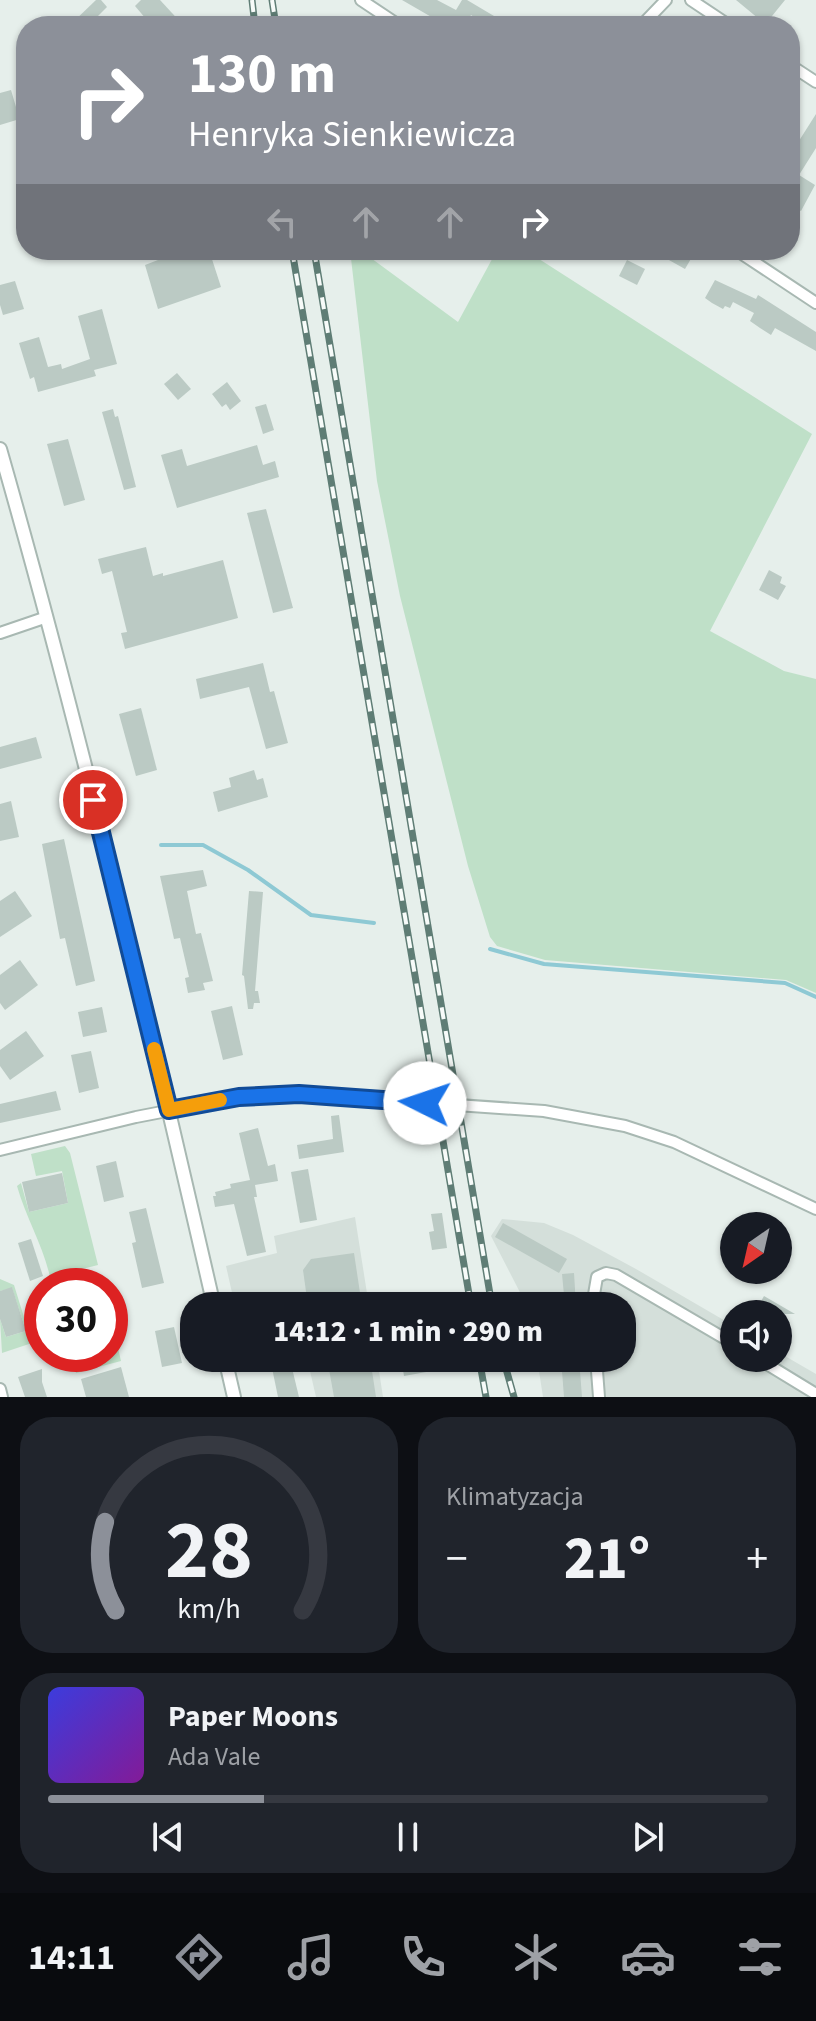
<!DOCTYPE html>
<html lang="pl">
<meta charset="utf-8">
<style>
:root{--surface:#171b24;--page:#20242c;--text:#f1f3f6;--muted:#9ea1a6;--line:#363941;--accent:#8c9099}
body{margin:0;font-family:"Source Sans 3",sans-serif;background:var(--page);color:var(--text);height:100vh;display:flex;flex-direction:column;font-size:30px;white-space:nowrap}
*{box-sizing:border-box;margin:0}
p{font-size:26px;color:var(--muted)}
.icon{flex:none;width:44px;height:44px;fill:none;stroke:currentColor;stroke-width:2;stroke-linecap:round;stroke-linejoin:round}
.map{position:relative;height:1397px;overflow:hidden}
.sheet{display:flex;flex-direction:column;gap:20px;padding:20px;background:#0d0f14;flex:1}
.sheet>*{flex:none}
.guide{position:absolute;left:16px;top:16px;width:784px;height:244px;border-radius:32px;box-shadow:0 2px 6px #0004;background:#8c9099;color:#fff;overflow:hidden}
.needle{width:52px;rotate:214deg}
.fabs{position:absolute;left:720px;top:1212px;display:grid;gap:16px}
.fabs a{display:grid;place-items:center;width:72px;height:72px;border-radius:50%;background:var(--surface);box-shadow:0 2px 6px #0004;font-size:40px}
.speed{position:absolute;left:24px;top:1268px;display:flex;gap:16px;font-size:40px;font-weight:700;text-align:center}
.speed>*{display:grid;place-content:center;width:104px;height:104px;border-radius:50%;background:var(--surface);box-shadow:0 2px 6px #0004;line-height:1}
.speed .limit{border:12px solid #d22;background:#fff;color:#111}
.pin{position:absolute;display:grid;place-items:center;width:68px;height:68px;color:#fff;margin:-34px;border:4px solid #fff;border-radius:50%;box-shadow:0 2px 8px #0007}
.me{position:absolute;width:88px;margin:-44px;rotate:274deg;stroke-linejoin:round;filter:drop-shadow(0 0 6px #0008)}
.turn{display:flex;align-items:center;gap:28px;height:168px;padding:0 40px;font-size:36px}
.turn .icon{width:104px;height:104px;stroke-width:2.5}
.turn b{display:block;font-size:56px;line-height:68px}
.lanes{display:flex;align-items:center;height:76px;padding:0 40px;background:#0003;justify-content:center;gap:40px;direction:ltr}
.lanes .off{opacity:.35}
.big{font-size:60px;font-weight:800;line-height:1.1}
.sheet .tile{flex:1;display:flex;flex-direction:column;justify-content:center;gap:12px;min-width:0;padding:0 28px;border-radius:32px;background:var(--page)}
.sheet .dial{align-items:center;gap:0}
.dial svg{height:208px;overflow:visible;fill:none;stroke:var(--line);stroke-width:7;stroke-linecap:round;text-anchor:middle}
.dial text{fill:var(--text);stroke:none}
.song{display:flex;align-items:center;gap:24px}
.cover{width:96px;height:96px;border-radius:12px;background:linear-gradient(135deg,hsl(240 70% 55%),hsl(290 70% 35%))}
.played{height:8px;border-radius:4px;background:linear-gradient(90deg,var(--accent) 30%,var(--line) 30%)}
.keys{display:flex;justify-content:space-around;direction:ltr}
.heat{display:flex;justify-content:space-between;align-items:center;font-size:44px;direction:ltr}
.sheet .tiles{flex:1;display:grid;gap:20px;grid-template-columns:1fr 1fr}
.tile:last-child{grid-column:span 2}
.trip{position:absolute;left:180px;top:1292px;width:456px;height:80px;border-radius:32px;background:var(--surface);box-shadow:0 2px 6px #0004;font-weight:800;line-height:80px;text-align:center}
.tabs{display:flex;height:128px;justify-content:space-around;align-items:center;background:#090b0e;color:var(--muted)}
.tabs .icon{width:56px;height:56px}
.tabs .selected{color:var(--accent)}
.tabs b{font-size:36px;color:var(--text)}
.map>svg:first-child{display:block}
</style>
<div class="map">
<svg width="816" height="1397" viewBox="0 0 816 1397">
<rect width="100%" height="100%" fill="#e6efeb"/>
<g fill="#d4dfda">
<path d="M355,1217L369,1306H235L226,1266L277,1253L274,1236Z"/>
<path d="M502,1219L544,1223L573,1235L636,1269L734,1326V1358H778V1352L816,1374V1397H543L537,1358H622V1306H527L491,1236Z"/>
<path d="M307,1358H377L383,1397H316Z"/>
</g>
<g fill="#bfe0c8">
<path d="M350,250H360L458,322L497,250H525L812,434L710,631L784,671L816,679V993L786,980L545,960L497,946L490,937L468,866L400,596L377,481Z"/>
<path d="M65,1146L70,1153L98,1265L50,1277C43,1245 26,1218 17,1186L21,1183L29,1212L68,1203L62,1171L36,1176L31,1154Z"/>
<path d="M0,1279L14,1285L32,1343L2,1353L0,1319L6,1337L26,1331L12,1288L0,1291Z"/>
<path d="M112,1321L121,1361L76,1373L72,1354H110Z"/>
</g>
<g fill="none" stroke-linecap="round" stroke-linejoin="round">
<g stroke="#8ec9d4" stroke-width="4">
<path d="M161,845H203L248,870L311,915L374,923"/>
<path d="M490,949L544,964L785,983L816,997"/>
</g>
</g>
<g fill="#bbcac4">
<path d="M96,0H101L107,7L88,26H69Z"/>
<path d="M141,0H160L184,26H152L135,6Z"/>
<path d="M402,0H437L456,10L462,0H467L494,16L488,26L471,15L465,26H447Z"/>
<path d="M736,0H785L768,21L761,16L759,19Z"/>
<path d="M11,90L16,107L19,106L23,118L0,125V93Z"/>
<path d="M816,114V148L799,175L815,185L801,211L790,205V155Z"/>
<path d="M155,250H209L221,287L158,309L145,265L158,260Z"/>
<path d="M651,250H696L685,269Z"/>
<path d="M627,260L645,269L637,285L619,276Z"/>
<path d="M715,280L756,299L758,295L816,332V351L775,328L771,335L760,328L750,321L754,313L733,302L730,308L725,306L723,309L712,303L705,298Z"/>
<path d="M15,281L24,309L3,315L0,305V285Z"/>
<path d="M102,309L117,364L94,370L96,376L38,392L34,377L30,379L19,343L39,337L48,367L61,364L62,369L90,359L78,316Z"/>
<path d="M177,373L191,389L178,400L164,384Z"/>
<path d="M227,382L241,401L230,410L226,404L222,407L212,394Z"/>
<path d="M266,404L274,430L263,434L255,407Z"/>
<path d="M113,409L115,417L118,416L136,487L124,490L102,412Z"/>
<path d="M68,439L85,500L64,506L47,444Z"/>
<path d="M257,445L263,465L275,461L279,477L177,508L161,455L182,449L187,466Z"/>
<path d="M266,509L293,608L273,613L247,513Z"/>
<path d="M146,547L153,576L163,573V576L223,560L238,618L125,649L121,633L127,632L112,571L102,574L98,559Z"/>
<path d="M769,570L782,577L780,583L786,586L778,600L759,590Z"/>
<path d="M263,663L270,692L274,691L288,743L266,749L249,687L200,699L196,679Z"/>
<path d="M141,708L157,770L136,776L119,714Z"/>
<path d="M36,737L42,758L0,769V747Z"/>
<path d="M254,770L257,780L263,778L268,797L218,812L213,792L231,787L229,778Z"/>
<path d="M11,801L19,837L0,841V804Z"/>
<path d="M64,839L95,981L76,986L65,938L60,939L42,844Z"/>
<path d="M203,870L207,886L187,891L196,934L201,933L213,981L203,983L205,990L188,993L185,978L189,977L180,938L174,939L160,876Z"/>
<path d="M15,891L32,916L0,937V901Z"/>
<path d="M249,891L263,892L255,991H258L260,1003H254L253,1009H248L244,976L242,975Z"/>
<path d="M20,960L38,985L5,1010L0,1003V975Z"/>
<path d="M232,1006L243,1055L223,1060L211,1011Z"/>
<path d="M102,1007L107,1032L83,1037L78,1012Z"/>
<path d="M26,1031L44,1056L10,1080L0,1066V1050Z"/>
<path d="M91,1051L99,1088L79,1093L71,1055Z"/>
<path d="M56,1091L61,1110L0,1123V1104Z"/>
<path d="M339,1115L344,1152L299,1159L297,1145L333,1139L331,1116Z"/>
<path d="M258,1128L268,1166L275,1164L278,1181L255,1185L257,1197H254L266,1252L247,1256L234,1204L215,1207L213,1196H216L215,1192L231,1188L230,1184L250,1180L239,1133Z"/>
<path d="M116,1161L124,1197L104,1202L96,1166Z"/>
<path d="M308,1169L317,1220L300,1223L291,1172Z"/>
<path d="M62,1173L68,1203L29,1212L22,1182Z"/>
<path d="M146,1208L164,1283L142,1288L132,1243L136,1242L129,1212Z"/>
<path d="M442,1213L447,1248L432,1250L429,1232L434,1231L431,1214Z"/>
<path d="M503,1223L567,1259L559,1273L495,1237Z"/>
<path d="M31,1239L43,1276L30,1281L18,1243Z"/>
<path d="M354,1253L362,1306H308L303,1270L311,1259Z"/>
<path d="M95,1272L99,1286H57L56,1282Z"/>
<path d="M574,1273L576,1306H565L562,1274Z"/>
<path d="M12,1287L26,1331L6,1337L0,1319V1291Z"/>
<path d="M764,1296L795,1314H754Z"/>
<path d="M174,1327L182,1363L162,1367L155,1331Z"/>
<path d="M327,1358H370L376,1397H334Z"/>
<path d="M401,1358H441L443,1369L404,1376Z"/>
<path d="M561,1358H579L582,1397H564Z"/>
<path d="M291,1364L299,1397H278L272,1368Z"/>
<path d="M121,1367L129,1397H86L81,1379Z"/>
<path d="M42,1369V1382L47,1397H25L18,1377Z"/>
</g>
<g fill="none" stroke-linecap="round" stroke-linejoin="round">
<g stroke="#a8b8b2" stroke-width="14">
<g id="minor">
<path d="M361,0L400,26"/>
<path d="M691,0L730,26"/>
<path d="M641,26L666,0"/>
<path d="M790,65L816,82"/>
<path d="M736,250L816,303"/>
<path d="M0,633L47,617"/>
<path d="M0,1150L136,1117L239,1097L299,1094L544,1111L625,1126L674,1142L816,1209"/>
<path d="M592,1306L597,1277L606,1273L616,1275L734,1344"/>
<path d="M596,1358L599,1397"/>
<path d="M757,1358L816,1394"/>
<path d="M0,1389L2,1397"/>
</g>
</g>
<g stroke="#a8b8b2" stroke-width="16">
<g id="tertiary">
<path d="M0,449C81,732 148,1019 214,1306"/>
<path d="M225,1358L234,1397"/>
</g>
</g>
<use href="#minor" stroke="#fff" stroke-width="10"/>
<use href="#tertiary" stroke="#fff" stroke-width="12"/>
<g stroke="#5f7d75" stroke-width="7">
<g id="rail">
<path d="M252,0L255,26"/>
<path d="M272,0L276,26"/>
<path d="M292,250L471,1306"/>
<path d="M314,250L492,1306"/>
<path d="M479,1358L486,1397"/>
<path d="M503,1358L514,1397"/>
</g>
</g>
<use href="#rail" stroke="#f7fbf9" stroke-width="4" stroke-dasharray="12" stroke-linecap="butt"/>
</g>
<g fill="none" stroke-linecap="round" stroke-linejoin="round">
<g stroke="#114b97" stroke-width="20">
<path id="route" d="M93,800L169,1110L239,1097L299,1094L425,1103"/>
</g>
<use href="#route" stroke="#1a73e8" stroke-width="14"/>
<path stroke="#f59e0b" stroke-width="14" d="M154,1049L169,1110L220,1100"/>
</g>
</svg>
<div class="fabs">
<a><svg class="needle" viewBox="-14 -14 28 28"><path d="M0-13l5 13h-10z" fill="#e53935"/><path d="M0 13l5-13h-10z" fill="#9ea1a6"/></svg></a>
<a><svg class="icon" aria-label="sound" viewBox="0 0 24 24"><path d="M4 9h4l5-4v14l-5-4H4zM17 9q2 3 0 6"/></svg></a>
</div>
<div class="speed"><div class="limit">30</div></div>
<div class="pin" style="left:93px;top:800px;background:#d93025"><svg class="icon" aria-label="arrive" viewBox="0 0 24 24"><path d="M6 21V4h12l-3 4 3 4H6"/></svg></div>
<svg class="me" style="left:425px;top:1103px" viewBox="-20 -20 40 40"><circle r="19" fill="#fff"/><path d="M0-13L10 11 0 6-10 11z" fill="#1a73e8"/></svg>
<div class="trip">14:12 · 1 min · 290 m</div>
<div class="guide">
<div class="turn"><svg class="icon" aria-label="right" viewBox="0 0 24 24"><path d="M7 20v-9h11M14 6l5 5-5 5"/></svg><div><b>130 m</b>Henryka Sienkiewicza</div></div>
<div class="lanes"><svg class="icon off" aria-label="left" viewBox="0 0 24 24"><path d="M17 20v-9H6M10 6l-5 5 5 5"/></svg><svg class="icon off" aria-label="ahead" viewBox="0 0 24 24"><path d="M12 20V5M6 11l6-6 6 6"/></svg><svg class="icon off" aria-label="ahead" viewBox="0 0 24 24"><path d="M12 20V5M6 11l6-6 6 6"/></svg><svg class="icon" aria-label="right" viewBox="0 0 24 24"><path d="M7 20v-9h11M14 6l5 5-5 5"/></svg></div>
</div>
</div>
<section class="sheet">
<div class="tiles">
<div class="tile dial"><svg viewBox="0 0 100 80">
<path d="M14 69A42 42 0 1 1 86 69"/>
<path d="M14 69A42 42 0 0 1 10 35" stroke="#8c9099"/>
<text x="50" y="56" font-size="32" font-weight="700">28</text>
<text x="50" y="72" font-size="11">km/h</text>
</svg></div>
<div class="tile"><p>Klimatyzacja</p>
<div class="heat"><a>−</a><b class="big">21°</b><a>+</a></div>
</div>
<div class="tile">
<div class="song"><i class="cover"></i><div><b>Paper Moons</b><p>Ada Vale</p></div></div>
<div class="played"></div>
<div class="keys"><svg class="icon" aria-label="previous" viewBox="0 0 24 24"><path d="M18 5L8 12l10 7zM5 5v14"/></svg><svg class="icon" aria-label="pause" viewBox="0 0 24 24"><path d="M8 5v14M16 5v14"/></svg><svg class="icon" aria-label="next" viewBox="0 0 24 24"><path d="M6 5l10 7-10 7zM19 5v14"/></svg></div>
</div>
</div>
</section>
<nav class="tabs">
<b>14:11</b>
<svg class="icon selected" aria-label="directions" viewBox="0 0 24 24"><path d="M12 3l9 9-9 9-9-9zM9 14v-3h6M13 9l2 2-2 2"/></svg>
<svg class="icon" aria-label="music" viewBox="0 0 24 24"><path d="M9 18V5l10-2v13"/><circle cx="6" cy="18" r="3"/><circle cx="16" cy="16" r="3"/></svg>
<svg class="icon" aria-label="phone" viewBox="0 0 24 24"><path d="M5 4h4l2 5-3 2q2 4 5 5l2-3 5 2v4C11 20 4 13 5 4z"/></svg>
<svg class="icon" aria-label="climate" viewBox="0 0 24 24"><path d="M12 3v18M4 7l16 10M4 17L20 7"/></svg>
<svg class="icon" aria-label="car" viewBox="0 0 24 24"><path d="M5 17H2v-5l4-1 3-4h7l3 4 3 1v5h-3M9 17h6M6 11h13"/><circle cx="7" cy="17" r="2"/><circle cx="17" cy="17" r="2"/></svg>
<svg class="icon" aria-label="filters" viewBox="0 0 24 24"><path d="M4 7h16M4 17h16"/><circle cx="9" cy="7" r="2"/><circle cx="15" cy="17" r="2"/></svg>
</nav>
